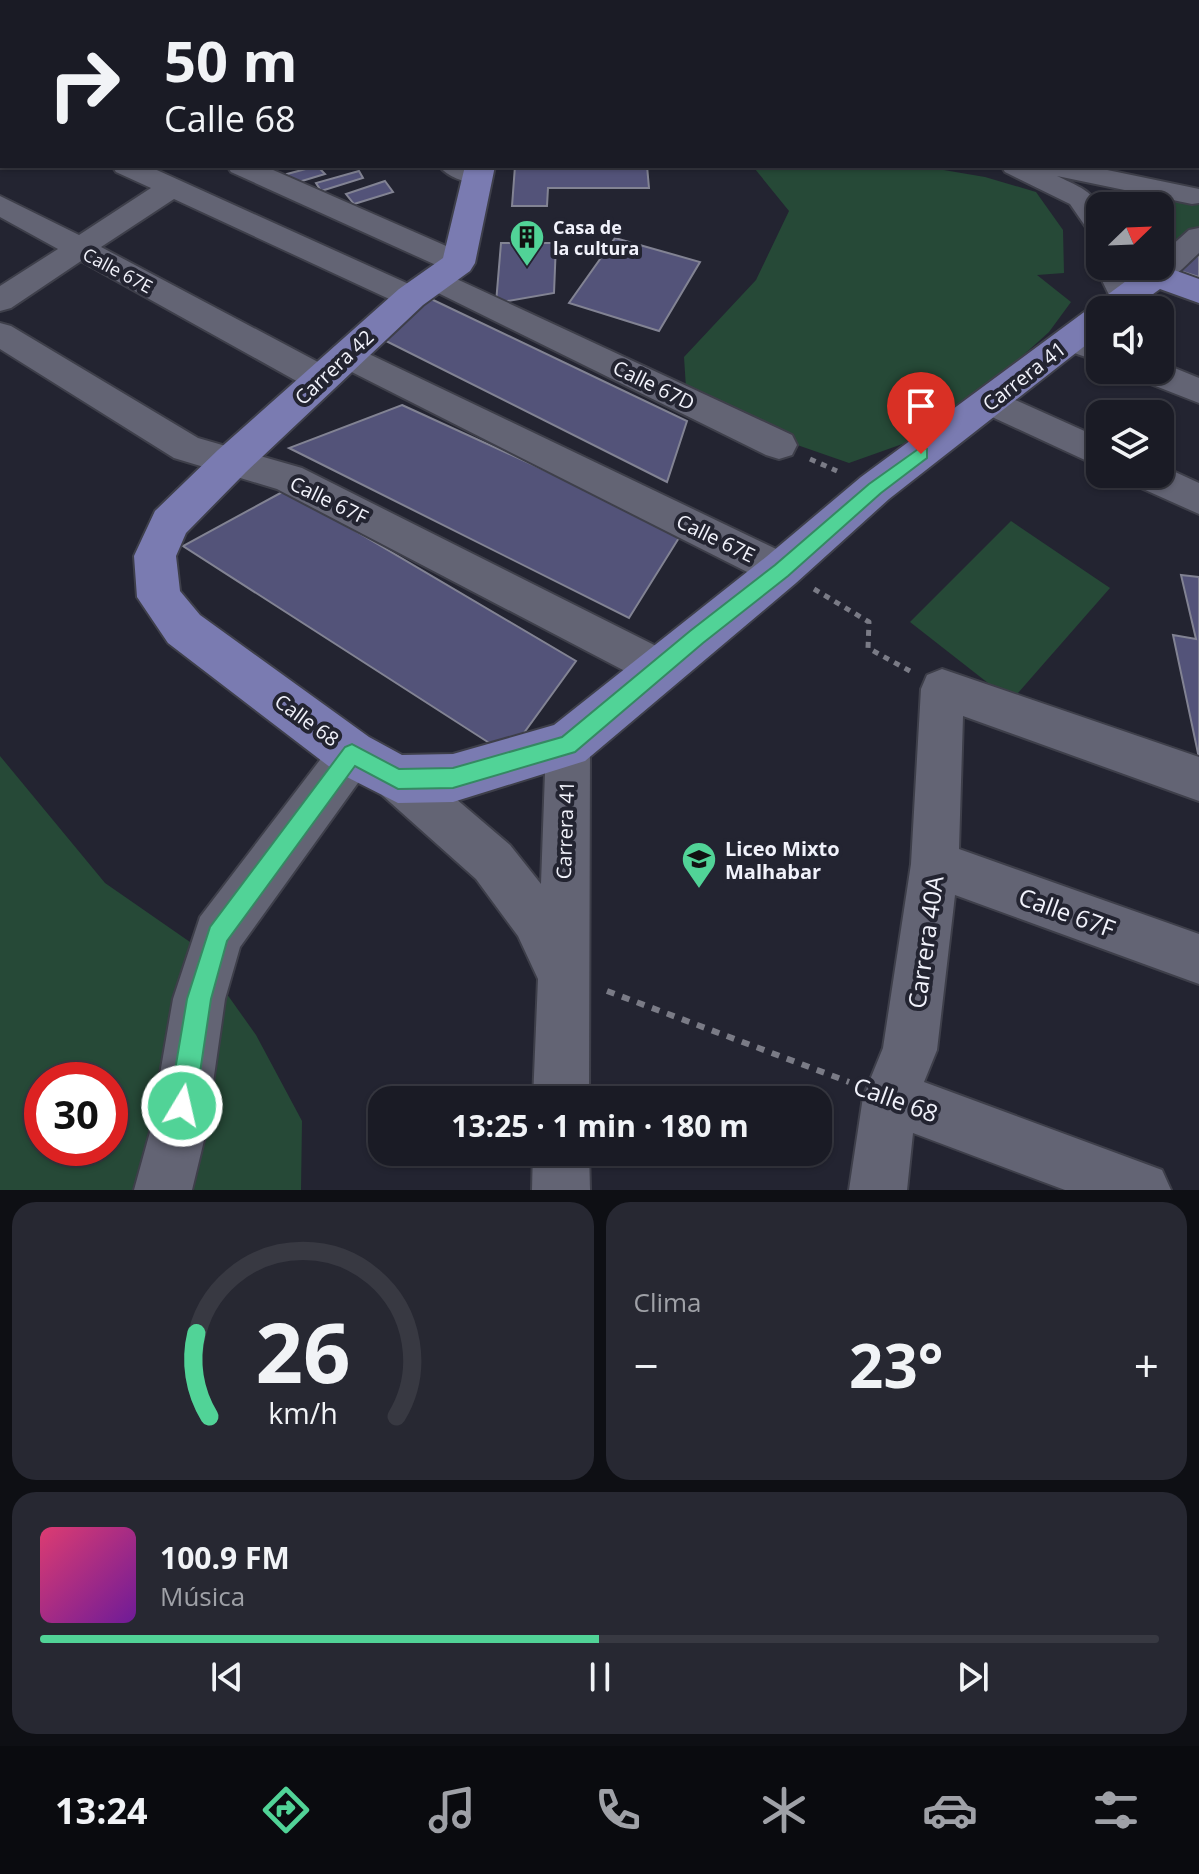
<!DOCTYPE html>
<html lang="es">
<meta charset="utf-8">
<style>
:root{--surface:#1a1b25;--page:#272832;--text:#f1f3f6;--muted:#9fa1a7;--line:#383942;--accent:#51d397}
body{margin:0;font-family:"Open Sans",sans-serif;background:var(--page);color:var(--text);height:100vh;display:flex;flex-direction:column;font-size:30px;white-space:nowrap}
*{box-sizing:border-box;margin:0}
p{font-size:26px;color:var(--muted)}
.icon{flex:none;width:44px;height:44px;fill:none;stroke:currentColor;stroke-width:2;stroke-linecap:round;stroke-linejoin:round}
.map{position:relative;height:1190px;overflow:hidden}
.panel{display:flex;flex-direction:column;gap:12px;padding:12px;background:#0e0f14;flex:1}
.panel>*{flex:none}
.guide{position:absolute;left:0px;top:0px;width:1200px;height:168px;box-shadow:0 2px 6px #0004,0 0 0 2px var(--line);background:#1a1b25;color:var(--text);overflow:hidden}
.needle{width:52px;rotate:67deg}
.buttons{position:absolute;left:1086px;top:192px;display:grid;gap:16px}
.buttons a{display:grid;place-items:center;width:88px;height:88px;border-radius:16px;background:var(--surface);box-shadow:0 2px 6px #0004,0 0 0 2px var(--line);font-size:40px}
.speed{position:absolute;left:24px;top:1062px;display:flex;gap:16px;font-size:40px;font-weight:700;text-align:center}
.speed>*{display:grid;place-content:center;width:104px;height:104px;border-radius:50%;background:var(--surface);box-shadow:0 2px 6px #0004,0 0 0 2px var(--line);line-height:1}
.speed .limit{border:12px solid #d22;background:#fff;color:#111}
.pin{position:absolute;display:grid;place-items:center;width:68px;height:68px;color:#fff;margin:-82px -34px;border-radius:50% 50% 50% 0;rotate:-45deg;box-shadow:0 0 8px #0007}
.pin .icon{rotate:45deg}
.me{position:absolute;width:88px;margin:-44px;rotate:9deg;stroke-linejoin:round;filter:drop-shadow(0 0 6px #0008)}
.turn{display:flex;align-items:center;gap:28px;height:168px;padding:0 32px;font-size:36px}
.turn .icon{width:104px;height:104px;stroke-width:2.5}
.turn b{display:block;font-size:56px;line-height:68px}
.big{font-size:60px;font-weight:700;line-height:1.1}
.panel .widget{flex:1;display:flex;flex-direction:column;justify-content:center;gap:12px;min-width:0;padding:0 28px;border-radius:24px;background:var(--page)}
.panel .dial{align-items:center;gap:0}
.dial svg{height:208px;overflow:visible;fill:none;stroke:var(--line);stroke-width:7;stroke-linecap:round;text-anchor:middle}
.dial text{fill:var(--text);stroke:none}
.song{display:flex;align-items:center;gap:24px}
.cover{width:96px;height:96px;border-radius:12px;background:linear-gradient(135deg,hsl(340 70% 55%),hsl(280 70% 35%))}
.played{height:8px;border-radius:4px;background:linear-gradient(90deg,var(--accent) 50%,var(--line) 50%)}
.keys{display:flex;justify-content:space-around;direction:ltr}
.heat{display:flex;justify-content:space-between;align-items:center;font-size:44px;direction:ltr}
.panel .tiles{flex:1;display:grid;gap:12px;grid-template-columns:1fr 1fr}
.widget:last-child{grid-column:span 2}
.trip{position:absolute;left:368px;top:1086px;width:464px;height:80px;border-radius:24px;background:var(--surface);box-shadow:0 2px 6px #0004,0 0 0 2px var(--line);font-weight:700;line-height:80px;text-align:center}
.dock{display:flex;height:128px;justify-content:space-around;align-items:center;background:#0a0b0f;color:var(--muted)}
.dock .icon{width:56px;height:56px}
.dock .active{color:var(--accent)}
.dock b{font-size:36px;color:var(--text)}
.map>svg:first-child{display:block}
</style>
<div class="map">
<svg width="1199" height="1190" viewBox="0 0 1199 1190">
<rect width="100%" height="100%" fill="#232431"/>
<g fill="#264937" fill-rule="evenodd">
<path d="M785,166H920L985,177L1036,192L1063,230L1064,273L1037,275L1071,302L1049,332L939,431L849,463L757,431L686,388L684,357L756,280L789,211L755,169Z"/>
<path d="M1193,196L1199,198V226L1182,242L1160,254V206H1156Z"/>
<path d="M1011,521L1110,588L1011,701L910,622Z"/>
<path d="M0,756L105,883L190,942L256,1035L302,1121L301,1190H0ZM42,1080H110V1148H42Z"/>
</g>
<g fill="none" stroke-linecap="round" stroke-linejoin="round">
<g fill="#02160b" fill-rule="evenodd">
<path d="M64,0L61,2H53L56,0Z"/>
<path d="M2,23V27L0,28V24Z"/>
</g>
</g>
<g fill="#535379" stroke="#828393" stroke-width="2">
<path d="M317,166L325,174L292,184L287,174Z"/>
<path d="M515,166H647L649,188H548L547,206H512Z"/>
<path d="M359,171L363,178L321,191L316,183Z"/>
<path d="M385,181L393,192L354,204L346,194Z"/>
<path d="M615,238L700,262L659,331L569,303Z"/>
<path d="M501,243H556L554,293L496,303Z"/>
<path d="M1199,255V277L1177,270Z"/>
<path d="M429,298L687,421L667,482L382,339Z"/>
<path d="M402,405L682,533L629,618L289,448Z"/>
<path d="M286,490L576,661L508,755L183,546Z"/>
<path d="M1181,575L1199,577V758L1173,635L1196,639Z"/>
</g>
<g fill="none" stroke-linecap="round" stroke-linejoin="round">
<g stroke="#3e3f4a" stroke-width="4">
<g id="minor">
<path d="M254,0H281L253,2Z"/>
<path d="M359,0H386L387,2H360Z"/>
<path d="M506,0H533L534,2H507Z"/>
<rect x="873" y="0" width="22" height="2"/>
<path d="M902,0H941L942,2H903Z"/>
<rect x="1049" y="0" width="22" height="2"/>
<path d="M1152,0H1181L1182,2H1153Z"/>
<rect x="1198" y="2" width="1" height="14"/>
<path d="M2,113V129L0,130V114Z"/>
<rect x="1198" y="144" width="1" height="16"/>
<path d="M112,166H148L422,290L427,297L422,304L411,307L400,304L174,199L101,247L333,370L338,379L333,388L321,391L309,388L81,261L11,308L0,311V286L58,249L0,217V196L79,235L151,188L116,172Z"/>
<path d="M227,166H264L469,256L473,263L469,270L458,273L447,270L231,172Z"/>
<path d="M439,166C456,166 481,161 492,176L488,182C473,186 449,179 439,166Z"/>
<path d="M1001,166H1088L1199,189V203L1192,204L1057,176C1093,193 1100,194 1100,236L1090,233L1070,204L1005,172Z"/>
<path d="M1199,228V253C1177,273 1154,304 1130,266H1160V256L1189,230Z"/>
<path d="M1099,259L1100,266H1125L1140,296L1135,303L1124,306L1113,303L1095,266Z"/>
<path d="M435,269L792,435L797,445L792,455L779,459L766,455L424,286L420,279L424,272Z"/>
<path d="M0,323L11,326L198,438L302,468L674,655L680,668L674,681L659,687L644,681L277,489L174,458L0,349Z"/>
<path d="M1071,329L1100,339V362L1060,348L1055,340L1060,332Z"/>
<path d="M346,343L795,558L801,570L795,582L781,587L767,582L334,363L330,355L334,347Z"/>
<path d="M1160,362L1199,378V403L1135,378L1130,370H1160Z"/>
<path d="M991,389L1100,438V467L979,411L974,402L979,393Z"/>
<path d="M1160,465L1199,483V514L1132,484L1127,474H1160Z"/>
<path d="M942,669L1199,757V801L963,716L959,849L1199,934V984L955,895L937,1050L924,1082L1162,1170L1171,1190H1065L913,1133L907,1190H849L863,1097L883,1048L911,864L921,689L927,675Z"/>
<path d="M568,724L584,730L590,745L589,1100H533L538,979L518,936L476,879L382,795L375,779L382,763L398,757L414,763L510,845L541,884L546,745L552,730Z"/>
<path d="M352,733L368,739L374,754L368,769L240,947L225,999L206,1132L192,1190H134L150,1132L173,999L200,917L336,739Z"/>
<path d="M533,1152H589L590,1190H532Z"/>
</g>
</g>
<g stroke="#3e3f4a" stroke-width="4">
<path id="major" d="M465,166H495L475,263L470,271L423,305L246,472L186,533L176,556L180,591L200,615L369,737L402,755L453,754L554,725L766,557L861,477L1145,267L1160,265L1199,279V303L1160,289L1131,310H1100V334L889,499L796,583L585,761L453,802L398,803L335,771L168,643L137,597L134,556L155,511L218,450L399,289L443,258Z"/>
</g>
<g stroke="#3e3f4a" stroke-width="4">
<path id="highway" d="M0,68H2L0,85Z"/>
</g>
<g stroke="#7a7b86" stroke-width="5" stroke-dasharray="6 6" stroke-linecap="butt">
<path d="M810,459L837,471"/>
<path d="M814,589L869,622L868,648L910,671"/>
</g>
<path stroke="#7a7b86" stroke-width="6" stroke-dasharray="8 8" stroke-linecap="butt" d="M607,991L849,1082"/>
<use href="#minor" fill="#636474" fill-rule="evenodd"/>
<use href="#major" fill="#7a7bb1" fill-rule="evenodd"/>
<use href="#highway" fill="#8a8ad9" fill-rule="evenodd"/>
</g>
<path fill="#51d397" stroke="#358962" stroke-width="2" d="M921,447L927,449V458L881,493L788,576L703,643L575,752L453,788L398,789L355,766L227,941L211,999L195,1106L191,1115L182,1118L173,1115L169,1106L187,999L210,927L345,747L352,744L399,769L453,768L562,737L690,631L775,565L869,484Z"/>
<defs>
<g id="building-pin" transform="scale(1.8)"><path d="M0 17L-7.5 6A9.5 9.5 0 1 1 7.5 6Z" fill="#51d397" stroke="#232431"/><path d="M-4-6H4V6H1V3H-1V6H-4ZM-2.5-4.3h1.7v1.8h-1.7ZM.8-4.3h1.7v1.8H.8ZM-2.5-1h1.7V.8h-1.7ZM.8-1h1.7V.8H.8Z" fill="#111"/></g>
<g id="school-pin" transform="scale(1.8)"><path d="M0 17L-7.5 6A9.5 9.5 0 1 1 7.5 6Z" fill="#51d397" stroke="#232431"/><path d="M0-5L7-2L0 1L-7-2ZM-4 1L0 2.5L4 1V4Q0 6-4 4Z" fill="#111"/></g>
</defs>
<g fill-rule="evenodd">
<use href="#building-pin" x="527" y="237"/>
<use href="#school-pin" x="699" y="859"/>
</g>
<g text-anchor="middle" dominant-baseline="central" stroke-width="8" stroke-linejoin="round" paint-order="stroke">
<g font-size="18" font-weight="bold" fill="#f1f2fb" stroke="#232431" text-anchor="start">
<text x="553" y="227">Casa de<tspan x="553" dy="21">la cultura</tspan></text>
</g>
<g font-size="18" fill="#f1f2fb" stroke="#232431">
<text transform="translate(118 270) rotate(28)">Calle 67E</text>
</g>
<g font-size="20" fill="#f1f2fb" stroke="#232431">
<text transform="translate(334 367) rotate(-43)">Carrera 42</text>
<text transform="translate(1024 376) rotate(-38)">Carrera 41</text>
<text transform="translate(654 385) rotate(26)">Calle 67D</text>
<text transform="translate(329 500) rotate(26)">Calle 67F</text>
<text transform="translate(716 538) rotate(26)">Calle 67E</text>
<text transform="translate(307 720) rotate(36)">Calle 68</text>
<text transform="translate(565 830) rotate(-88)">Carrera 41</text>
</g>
<g font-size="20" font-weight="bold" fill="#f1f2fb" stroke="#232431" text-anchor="start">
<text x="725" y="848">Liceo Mixto<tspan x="725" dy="23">Malhabar</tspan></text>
</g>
<g font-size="24" fill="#f1f2fb" stroke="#232431">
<text transform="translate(1067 912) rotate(20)">Calle 67F</text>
<text transform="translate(925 942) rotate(-82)">Carrera 40A</text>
<text transform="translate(896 1099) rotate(20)">Calle 68</text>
</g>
</g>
</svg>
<div class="buttons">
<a><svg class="needle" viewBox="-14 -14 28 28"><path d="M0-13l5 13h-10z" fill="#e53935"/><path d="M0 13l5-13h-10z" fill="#9fa1a7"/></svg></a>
<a><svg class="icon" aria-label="sound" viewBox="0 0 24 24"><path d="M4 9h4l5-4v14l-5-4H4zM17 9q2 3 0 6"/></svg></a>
<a><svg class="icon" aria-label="layers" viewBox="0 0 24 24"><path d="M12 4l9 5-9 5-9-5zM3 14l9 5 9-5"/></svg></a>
</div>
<div class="speed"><div class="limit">30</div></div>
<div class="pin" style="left:921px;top:454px;background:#d93025"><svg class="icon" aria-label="arrive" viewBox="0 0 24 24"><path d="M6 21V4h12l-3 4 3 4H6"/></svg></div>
<svg class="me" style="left:182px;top:1106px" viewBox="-20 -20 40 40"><circle r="17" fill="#51d397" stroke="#fff" stroke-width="3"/><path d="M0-11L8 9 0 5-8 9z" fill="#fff"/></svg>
<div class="trip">13:25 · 1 min · 180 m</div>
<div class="guide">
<div class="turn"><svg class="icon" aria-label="right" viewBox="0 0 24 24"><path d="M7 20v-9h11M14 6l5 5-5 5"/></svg><div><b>50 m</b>Calle 68</div></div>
</div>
</div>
<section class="panel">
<div class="tiles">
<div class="widget dial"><svg viewBox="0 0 100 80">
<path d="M14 69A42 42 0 1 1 86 69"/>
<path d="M14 69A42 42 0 0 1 9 37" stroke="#51d397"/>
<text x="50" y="56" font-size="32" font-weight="700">26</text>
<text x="50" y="72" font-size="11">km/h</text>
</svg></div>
<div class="widget"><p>Clima</p>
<div class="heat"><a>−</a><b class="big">23°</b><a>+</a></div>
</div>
<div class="widget">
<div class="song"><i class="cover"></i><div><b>100.9 FM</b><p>Música</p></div></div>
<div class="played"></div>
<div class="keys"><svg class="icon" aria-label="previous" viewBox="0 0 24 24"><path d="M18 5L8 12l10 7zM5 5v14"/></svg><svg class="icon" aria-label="pause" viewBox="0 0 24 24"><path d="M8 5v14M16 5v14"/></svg><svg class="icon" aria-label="next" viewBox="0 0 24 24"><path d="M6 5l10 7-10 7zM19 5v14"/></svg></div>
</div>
</div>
</section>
<nav class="dock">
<b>13:24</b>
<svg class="icon active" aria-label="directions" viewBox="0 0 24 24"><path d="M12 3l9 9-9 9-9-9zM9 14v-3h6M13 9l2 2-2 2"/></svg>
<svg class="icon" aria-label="music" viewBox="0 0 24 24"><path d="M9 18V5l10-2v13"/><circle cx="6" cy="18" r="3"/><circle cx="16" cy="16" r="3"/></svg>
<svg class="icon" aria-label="phone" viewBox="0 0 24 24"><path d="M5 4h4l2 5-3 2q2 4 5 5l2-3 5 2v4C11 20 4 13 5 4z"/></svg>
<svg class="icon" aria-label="climate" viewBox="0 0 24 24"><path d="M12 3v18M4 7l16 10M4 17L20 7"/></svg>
<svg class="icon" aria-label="car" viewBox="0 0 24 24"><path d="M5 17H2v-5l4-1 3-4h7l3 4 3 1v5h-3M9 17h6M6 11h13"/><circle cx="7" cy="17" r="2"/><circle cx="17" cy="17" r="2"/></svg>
<svg class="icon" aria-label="filters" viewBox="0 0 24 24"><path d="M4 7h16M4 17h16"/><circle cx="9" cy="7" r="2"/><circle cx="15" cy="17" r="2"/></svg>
</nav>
